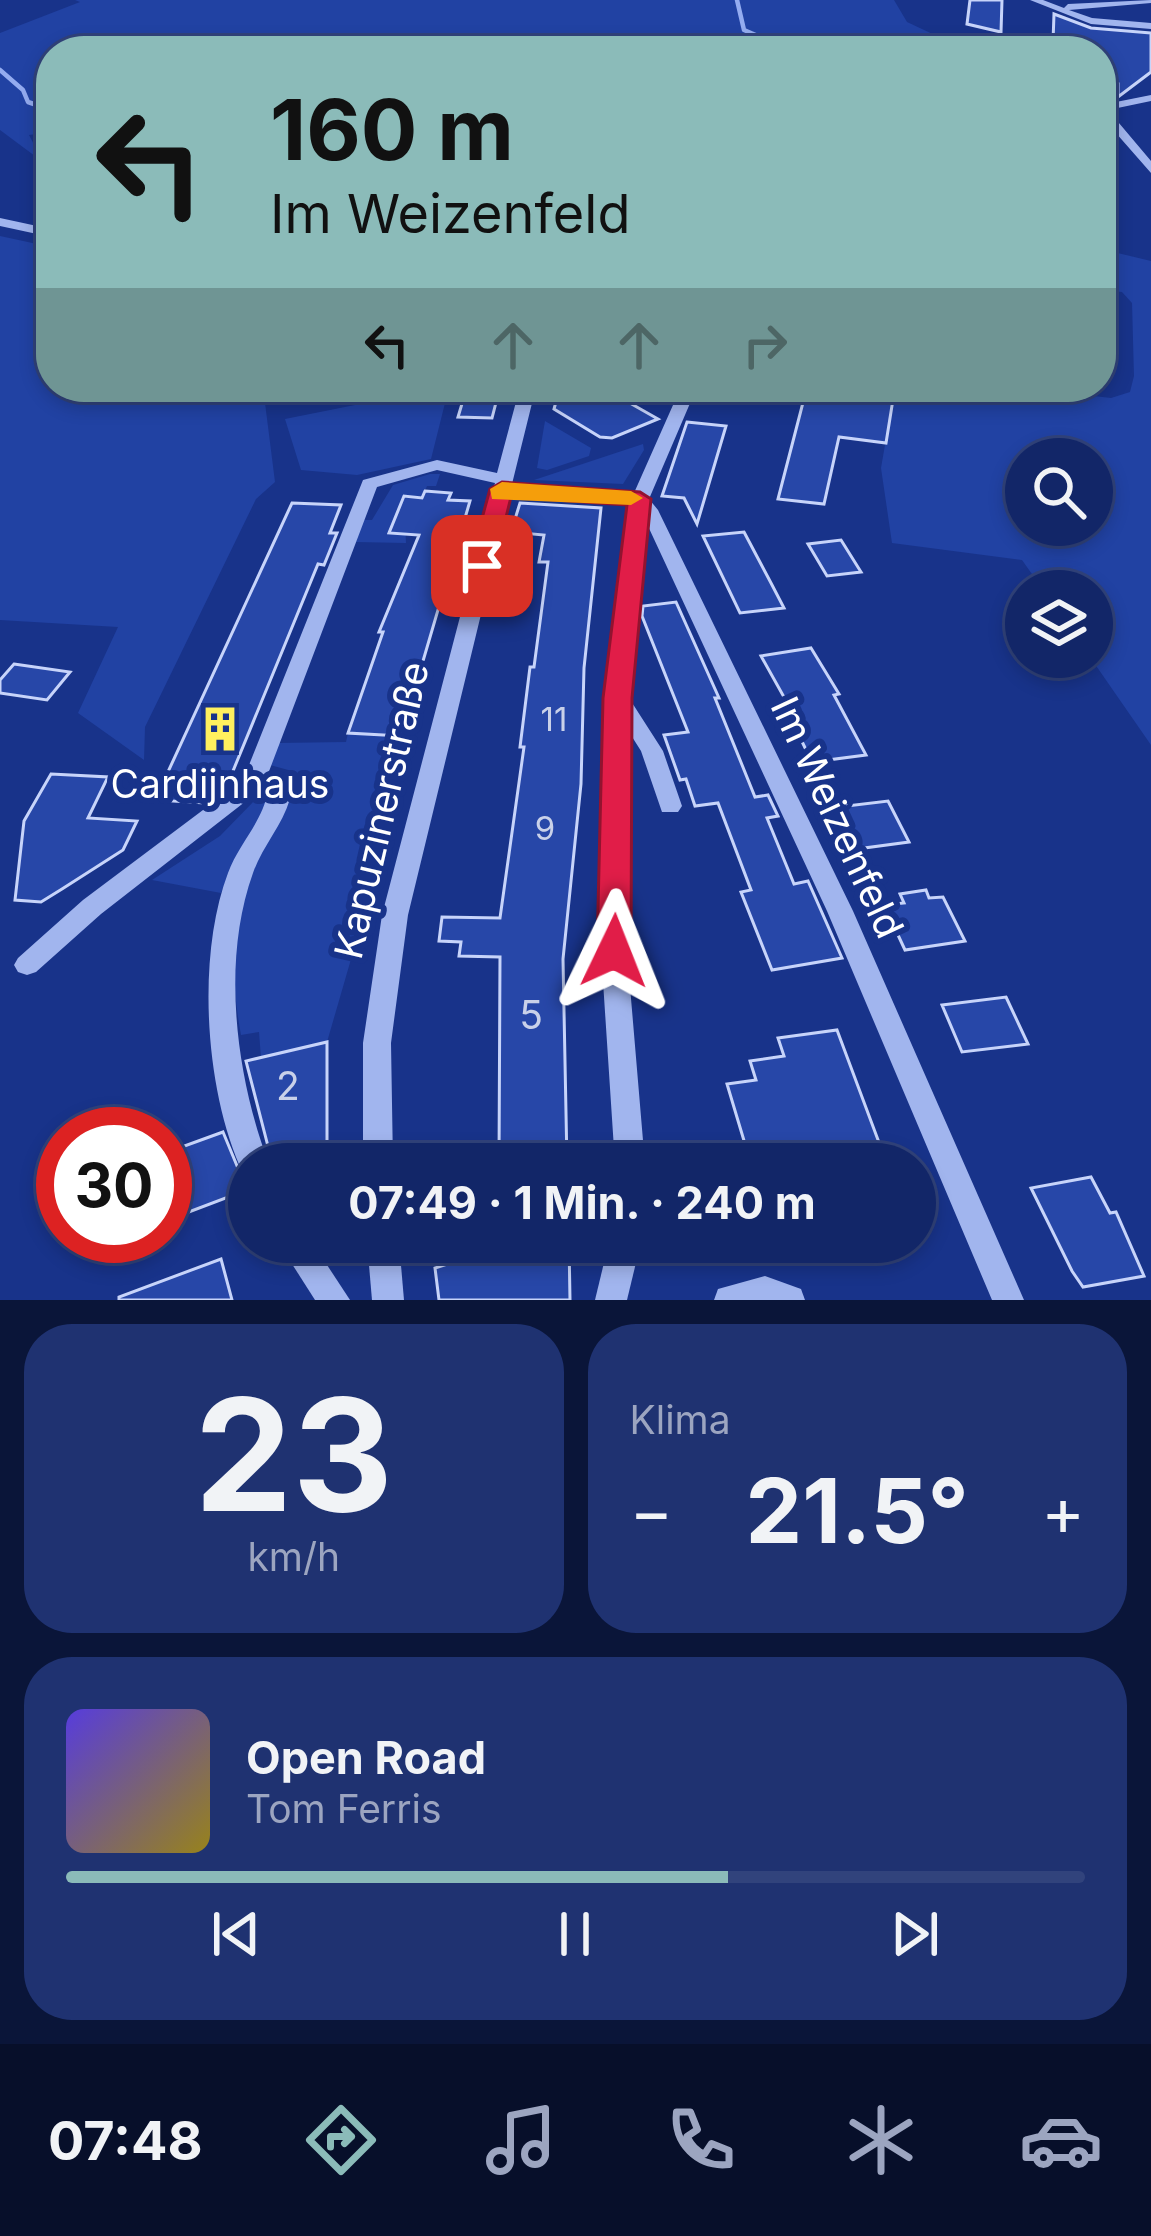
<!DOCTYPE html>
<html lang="de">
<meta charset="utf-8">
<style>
:root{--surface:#122668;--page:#1f3271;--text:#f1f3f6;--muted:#9ca5c0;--line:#31437c;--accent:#8bbbb9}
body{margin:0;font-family:Inter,sans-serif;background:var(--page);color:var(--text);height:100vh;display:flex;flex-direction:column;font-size:45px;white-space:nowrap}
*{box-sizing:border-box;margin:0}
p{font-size:39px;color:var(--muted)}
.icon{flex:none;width:66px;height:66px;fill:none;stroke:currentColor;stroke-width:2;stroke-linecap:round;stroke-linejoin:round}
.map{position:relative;height:1300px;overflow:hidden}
.side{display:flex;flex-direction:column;gap:24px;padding:24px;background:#0a1539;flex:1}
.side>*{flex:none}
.banner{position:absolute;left:36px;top:36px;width:1080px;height:366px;border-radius:48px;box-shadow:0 6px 18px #0003,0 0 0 3px var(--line);background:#8bbbb9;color:#111;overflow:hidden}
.fabs{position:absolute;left:1005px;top:438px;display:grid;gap:24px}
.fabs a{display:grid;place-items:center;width:108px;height:108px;border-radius:50%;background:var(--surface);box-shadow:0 6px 18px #0003,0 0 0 3px var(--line);font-size:60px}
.speed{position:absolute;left:36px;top:1107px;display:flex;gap:24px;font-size:60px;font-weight:700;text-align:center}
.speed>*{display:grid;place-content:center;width:156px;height:156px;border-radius:50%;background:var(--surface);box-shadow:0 6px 18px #0003,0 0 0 3px var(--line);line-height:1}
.speed .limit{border:18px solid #d22;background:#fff;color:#111}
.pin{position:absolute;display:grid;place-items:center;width:102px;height:102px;color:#fff;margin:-51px;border-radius:24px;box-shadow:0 6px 18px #0006}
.me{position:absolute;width:132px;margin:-66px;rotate:2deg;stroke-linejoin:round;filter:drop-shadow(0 0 9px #0008)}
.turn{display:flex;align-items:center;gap:42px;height:252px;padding:0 36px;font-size:54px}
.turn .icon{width:156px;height:156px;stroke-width:2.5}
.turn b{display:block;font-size:84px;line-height:102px}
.lanes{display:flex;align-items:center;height:114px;padding:0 36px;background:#0003;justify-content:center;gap:60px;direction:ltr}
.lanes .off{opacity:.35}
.big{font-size:90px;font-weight:700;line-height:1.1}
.side .tile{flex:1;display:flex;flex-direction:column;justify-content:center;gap:18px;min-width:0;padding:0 42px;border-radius:48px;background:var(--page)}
.side .dial{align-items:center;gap:0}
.dial b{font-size:156px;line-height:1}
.song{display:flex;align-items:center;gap:36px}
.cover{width:144px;height:144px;border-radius:18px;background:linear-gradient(135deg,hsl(250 70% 55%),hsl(50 70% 35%))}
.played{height:12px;border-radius:6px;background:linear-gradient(90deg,var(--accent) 65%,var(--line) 65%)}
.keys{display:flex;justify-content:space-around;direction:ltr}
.heat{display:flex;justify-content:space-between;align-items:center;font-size:66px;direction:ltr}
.side .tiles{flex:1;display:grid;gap:24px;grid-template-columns:1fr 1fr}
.tile:last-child{grid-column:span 2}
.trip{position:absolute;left:228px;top:1143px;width:708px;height:120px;border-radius:60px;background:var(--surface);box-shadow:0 6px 18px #0003,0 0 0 3px var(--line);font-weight:700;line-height:120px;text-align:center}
.tab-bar{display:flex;height:192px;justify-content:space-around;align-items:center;background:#070f2a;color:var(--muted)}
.tab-bar .icon{width:84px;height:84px}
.tab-bar .on{color:var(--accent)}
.tab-bar b{font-size:54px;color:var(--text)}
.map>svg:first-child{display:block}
</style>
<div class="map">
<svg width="1151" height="1300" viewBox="0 0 1151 1300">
<rect width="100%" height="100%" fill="#18338a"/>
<g fill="#2142a3" fill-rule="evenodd">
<path d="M75,0H894L907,22L969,51H51V132L29,135L43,162L0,130V33L80,2Z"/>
<path d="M0,236L51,247V387H263L275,482L256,499L145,727L144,760L78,713L118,627L0,620Z"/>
<path d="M1101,249L1151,261V745L1090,657L1092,591H1044L1022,560L892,543L881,468L895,387H1016L1111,398L1130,392L1134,376L1132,303L1122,292L1101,290ZM1026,459H1092V525H1026Z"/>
<path d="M390,387H449L431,459L357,475L301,470L285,419L380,400L375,391Z"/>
<path d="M545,421L591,448L589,456L547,470L537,468Z"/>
<path d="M643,444L644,450L623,484L534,480Z"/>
<path d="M430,474H440L436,486H427L422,498L404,497L406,543L356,542L363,520H372L393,485Z"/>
<path d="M348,733L401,736L358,935L327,1042L261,1058L259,1032L241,1035C230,976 231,923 253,866C265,833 299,810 292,771L270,765L278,743L346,742Z"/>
<path d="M267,797C262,830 233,858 221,893L152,880L220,836L256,799Z"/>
</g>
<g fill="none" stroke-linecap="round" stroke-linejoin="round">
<g stroke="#94acf0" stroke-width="4.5">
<path d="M737,0L744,30L792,51"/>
<path d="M0,70L23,90L28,102L51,110"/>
</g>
</g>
<g fill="#2747a8" stroke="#c7d4fa" stroke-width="3">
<path d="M970,0H1002L1001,32L967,24Z"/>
<path d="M1054,14L1091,28L1151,33V72L1118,97V84L1101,83V51H1075L1053,42Z"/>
<path d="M467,387H500L492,418L458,417Z"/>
<path d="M560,387H630L628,402L658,419L612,438L600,437L554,409Z"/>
<path d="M807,387H895L886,443L839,437L824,504L778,499Z"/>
<path d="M687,422L726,426L697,524L684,498L662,496Z"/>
<path d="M425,491L451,493L448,500L470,501L401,736L348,733L383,632H379L419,535L389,533L404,496L422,498Z"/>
<path d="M292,503L341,505L330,533H337L324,565L318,564L226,788L205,803L155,800Z"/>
<path d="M520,503L601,508L584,668L581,784L563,959L567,1164H499L500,957L459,956L461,942L439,941L442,917L500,918L524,747H520L530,667H534L548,562H539L544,535L511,532Z"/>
<path d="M744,532L771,583L784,608L740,613L703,536Z"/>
<path d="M841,540L861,572L827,576L808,544Z"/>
<path d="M676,602L719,698H715L755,797L768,795L778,816L767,818L794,884L808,881L842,958L772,970L741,892L751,890L718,803L695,806L686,779L680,780L664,735L688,732L642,616L643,606Z"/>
<path d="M811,648L839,694L834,695L866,755L812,762L789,715H794L761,656Z"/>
<path d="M14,664L70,672L47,700L0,693V680Z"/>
<path d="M51,774L108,777L88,818L137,821L123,850L62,889L41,902L15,900L24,821Z"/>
<path d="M888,801L909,842L849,850L830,808Z"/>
<path d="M926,890L929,898L943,897L965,941L905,950L884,905L904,903L900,894Z"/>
<path d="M1006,997L1028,1044L962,1052L942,1005Z"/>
<path d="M837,1030L887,1164H751L727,1084L756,1080L750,1061L784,1056L778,1038Z"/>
<path d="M327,1042V1152L270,1154L246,1061Z"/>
<path d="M223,1132L247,1190L165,1221V1153Z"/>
<path d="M1091,1177L1110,1213L1116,1212L1144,1276L1083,1287L1072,1271L1031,1188Z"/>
<path d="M500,1242H569L570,1300H439L435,1268L500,1247Z"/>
<path d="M221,1259L232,1300H119V1297Z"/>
</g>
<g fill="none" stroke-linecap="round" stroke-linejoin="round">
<g fill="#a1b5ee" fill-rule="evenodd">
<path d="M1030,0H1043L1064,8L1068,4L1151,0V3L1069,10L1092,18L1151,23V29L1091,24Z"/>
<path d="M1151,95V101L1108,110L1151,161V173L1101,116V105Z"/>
<path d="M0,218L51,229V237L0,226Z"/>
<path d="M520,387H536L512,484L634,493L681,387H697L649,499L658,510L853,911L1024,1300H992L827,911L647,524L629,698L663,751L682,806L678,812H662L641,751L629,732L627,951L645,1164H615L601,951L607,698L630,504L510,495L408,915L391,1043L393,1164H363V1043L382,915L495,483L437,470L377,487L268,774L283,775L292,787L290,799C282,826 262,847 253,873C221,962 236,1077 269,1164H249V1175L243,1173C205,1093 196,957 228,873C239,843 263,822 268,790L259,791L101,914L36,972L27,975L18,972L14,965L18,958L83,900L243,780L363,480L437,460L497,473Z"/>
<path d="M278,1242H312L350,1300H315Z"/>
<path d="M367,1242H399L404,1300H372Z"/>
<path d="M609,1242H641L627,1300H595Z"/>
<path d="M765,1276L801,1289L805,1300H714L718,1289Z"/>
</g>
</g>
<path fill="#e11d48" stroke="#92132f" stroke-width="3" d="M502,482L640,492L651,499L632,698L631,951L626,960L614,964L602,960L597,951L603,698L627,505L511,497L494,566L491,572H473L469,566L490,489Z"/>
<path fill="#f59e0b" d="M502,482L631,491L643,498L631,505L492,499L490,489Z"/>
<defs>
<g id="building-bare" transform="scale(3.6)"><path d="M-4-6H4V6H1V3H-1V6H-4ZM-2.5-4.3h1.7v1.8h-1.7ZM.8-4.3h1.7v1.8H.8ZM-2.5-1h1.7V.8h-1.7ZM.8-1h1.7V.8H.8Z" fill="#fff05e" stroke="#18338a" stroke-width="2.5" paint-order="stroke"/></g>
</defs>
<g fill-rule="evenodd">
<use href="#building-bare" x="220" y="729"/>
</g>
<g text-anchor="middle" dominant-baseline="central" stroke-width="12" stroke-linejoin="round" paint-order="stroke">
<g font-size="33" fill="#c9d1e9">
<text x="554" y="719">11</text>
<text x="545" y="828">9</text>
</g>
<g font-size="39" fill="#fff" stroke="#18338a">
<text x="220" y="783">Cardijnhaus</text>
</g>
<g font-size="39" fill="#fff" stroke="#18338a">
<text transform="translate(381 810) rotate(-77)">Kapuzinerstraße</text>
<text transform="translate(838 817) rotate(65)">Im Weizenfeld</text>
</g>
<g font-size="39" fill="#c9d1e9">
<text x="531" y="1014">5</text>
<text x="288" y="1085">2</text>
</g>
</g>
</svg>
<div class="fabs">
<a><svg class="icon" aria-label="search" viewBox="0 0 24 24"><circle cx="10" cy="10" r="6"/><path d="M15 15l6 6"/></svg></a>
<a><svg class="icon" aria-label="layers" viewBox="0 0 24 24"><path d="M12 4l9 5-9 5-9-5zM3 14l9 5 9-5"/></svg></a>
</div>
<div class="speed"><div class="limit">30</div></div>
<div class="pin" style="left:482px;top:566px;background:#d93025"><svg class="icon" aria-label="arrive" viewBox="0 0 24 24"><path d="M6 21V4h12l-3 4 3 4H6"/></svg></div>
<svg class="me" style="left:614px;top:951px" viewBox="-20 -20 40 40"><path d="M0-17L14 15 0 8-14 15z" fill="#e11d48" stroke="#fff" stroke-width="4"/></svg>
<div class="trip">07:49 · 1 Min. · 240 m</div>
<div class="banner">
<div class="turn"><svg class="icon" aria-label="left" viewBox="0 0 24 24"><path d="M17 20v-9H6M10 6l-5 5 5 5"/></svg><div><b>160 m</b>Im Weizenfeld</div></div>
<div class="lanes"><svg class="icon" aria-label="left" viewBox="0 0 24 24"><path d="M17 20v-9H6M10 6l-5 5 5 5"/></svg><svg class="icon off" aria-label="ahead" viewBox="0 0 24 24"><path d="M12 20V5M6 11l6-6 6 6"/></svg><svg class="icon off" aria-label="ahead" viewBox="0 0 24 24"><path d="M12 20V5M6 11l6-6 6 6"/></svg><svg class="icon off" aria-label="right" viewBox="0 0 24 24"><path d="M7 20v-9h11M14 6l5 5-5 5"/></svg></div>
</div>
</div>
<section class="side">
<div class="tiles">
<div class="tile dial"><b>23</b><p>km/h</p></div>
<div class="tile"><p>Klima</p>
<div class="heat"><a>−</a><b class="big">21.5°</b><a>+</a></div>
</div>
<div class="tile">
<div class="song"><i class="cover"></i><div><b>Open Road</b><p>Tom Ferris</p></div></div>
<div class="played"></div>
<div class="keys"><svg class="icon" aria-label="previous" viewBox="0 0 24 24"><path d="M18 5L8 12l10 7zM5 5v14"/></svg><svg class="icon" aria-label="pause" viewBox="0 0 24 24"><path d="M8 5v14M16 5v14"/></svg><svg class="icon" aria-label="next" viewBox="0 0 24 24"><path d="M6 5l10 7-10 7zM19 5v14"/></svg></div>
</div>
</div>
</section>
<nav class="tab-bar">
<b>07:48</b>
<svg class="icon on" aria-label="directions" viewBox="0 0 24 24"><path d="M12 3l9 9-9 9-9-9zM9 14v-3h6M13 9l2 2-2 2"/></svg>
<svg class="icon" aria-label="music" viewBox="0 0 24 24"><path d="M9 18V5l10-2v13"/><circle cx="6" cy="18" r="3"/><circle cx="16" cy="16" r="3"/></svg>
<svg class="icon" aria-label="phone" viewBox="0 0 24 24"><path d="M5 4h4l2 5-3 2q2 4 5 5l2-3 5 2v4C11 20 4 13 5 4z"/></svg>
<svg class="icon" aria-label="climate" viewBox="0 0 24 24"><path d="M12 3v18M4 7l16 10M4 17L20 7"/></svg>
<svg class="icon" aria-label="car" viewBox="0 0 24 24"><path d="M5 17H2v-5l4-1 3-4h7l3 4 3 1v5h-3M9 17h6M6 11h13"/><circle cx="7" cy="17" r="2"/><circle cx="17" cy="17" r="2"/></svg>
</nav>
